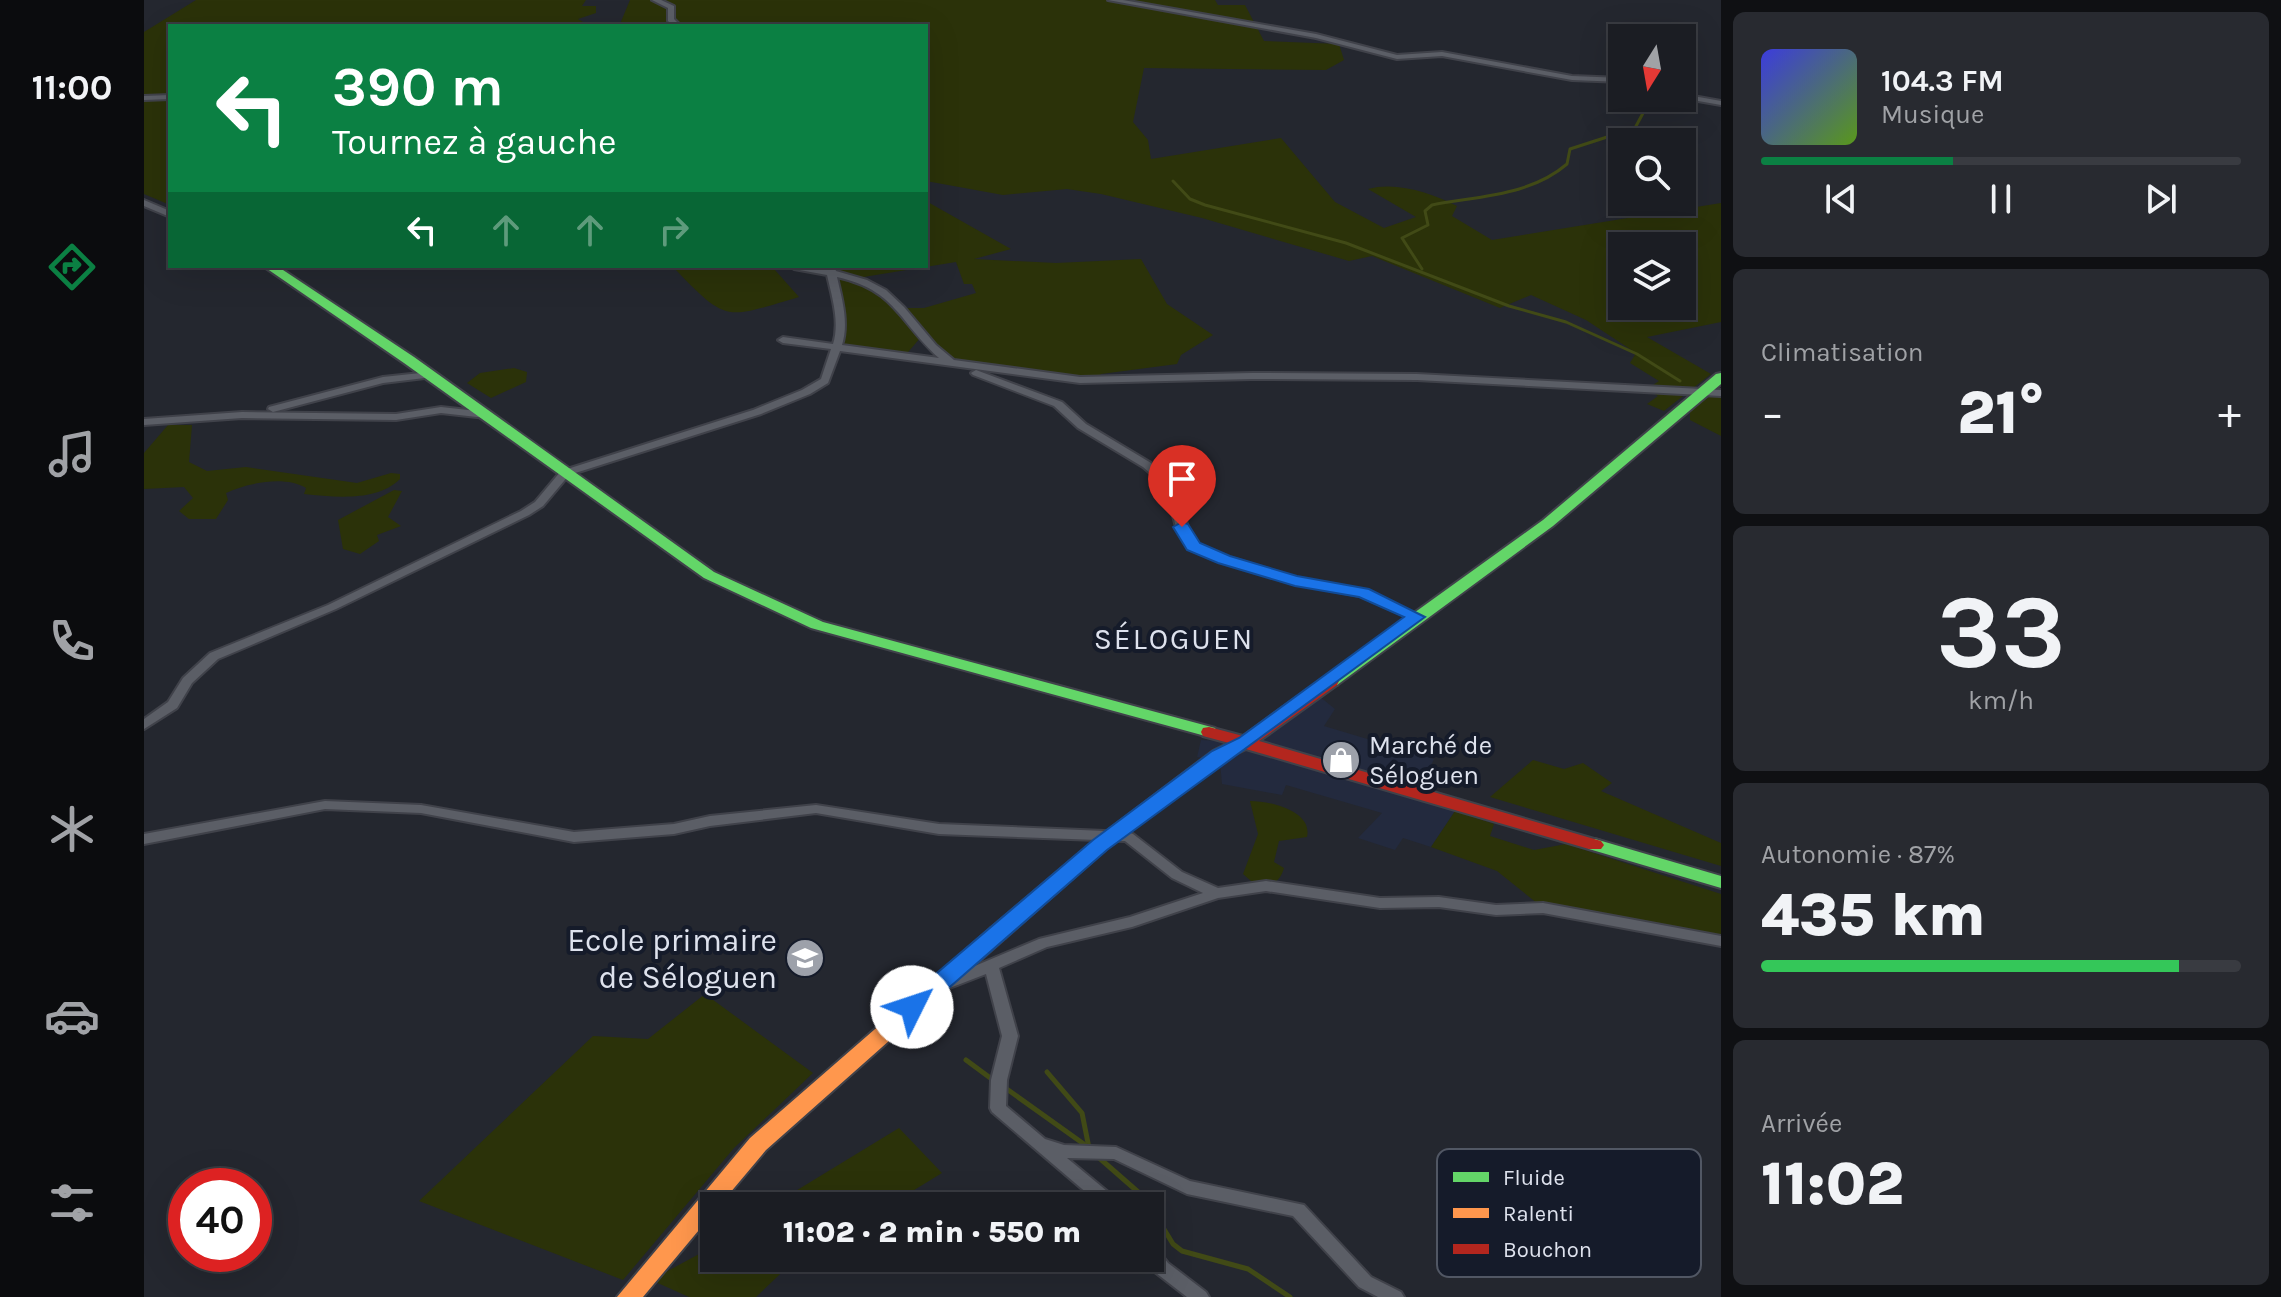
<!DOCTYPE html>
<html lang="fr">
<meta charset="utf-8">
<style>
:root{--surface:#1b1d23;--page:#282a30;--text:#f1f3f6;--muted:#a0a2a6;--line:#393b41;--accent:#0b8043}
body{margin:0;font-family:Karla,sans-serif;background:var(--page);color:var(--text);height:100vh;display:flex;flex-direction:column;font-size:30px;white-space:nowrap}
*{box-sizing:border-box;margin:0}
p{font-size:26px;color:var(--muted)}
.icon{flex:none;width:44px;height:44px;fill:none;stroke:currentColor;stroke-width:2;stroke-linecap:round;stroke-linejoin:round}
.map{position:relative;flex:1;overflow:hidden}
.drawer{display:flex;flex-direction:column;gap:12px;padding:12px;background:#0f1013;width:560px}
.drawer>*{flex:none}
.banner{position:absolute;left:24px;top:24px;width:760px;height:244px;border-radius:0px;box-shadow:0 8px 32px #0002,0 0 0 2px var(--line);background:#0b8043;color:#fff;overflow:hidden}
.needle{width:52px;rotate:191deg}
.fabs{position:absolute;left:1464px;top:24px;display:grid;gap:16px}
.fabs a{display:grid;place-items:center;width:88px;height:88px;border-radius:0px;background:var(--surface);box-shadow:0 8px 32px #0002,0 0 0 2px var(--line);font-size:40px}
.speed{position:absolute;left:24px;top:1168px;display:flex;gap:16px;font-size:40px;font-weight:700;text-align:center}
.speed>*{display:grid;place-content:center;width:104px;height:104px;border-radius:50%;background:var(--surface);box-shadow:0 8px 32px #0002,0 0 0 2px var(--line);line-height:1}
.speed .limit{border:12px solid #d22;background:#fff;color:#111}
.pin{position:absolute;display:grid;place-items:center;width:68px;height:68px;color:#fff;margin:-82px -34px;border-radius:50% 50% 50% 0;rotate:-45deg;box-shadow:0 0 8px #0007}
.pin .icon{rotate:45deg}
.me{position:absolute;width:88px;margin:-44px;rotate:49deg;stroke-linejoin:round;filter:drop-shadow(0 0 6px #0008)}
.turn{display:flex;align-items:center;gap:28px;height:168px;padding:0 32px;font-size:36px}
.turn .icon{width:104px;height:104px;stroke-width:2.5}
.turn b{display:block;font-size:56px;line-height:68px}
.lanes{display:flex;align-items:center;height:76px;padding:0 32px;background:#0003;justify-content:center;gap:40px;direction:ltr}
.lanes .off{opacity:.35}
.big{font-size:60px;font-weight:800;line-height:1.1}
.drawer .card{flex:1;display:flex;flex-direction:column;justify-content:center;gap:12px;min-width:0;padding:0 28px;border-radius:12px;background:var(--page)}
.drawer .dial{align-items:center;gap:0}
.dial b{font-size:104px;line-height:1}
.song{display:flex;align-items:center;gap:24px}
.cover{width:96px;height:96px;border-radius:12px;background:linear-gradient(135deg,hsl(240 70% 55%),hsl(90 70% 35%))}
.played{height:8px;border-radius:4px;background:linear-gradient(90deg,var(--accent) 40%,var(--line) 40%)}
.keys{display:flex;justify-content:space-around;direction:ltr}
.heat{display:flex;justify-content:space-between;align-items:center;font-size:44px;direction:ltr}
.charge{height:12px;border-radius:6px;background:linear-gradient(90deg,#34c759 87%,var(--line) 0)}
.trip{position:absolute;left:556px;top:1192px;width:464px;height:80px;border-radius:0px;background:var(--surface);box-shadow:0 8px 32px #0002,0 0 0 2px var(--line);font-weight:800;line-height:80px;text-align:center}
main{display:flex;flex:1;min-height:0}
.dock{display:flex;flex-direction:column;width:144px;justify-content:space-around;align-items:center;background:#0b0c0e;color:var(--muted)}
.dock .icon{width:56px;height:56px}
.dock .selected{color:var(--accent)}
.dock b{font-size:36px;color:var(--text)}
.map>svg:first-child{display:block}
</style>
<main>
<nav class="dock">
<b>11:00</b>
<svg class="icon selected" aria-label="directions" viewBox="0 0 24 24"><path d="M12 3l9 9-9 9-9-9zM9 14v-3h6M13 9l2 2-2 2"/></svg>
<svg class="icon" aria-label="music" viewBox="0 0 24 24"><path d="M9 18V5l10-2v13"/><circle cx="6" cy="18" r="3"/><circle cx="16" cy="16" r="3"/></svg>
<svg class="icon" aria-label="phone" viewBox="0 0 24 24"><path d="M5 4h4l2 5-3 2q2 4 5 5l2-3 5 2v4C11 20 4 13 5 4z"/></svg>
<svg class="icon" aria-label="climate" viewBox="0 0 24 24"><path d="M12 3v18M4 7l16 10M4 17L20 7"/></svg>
<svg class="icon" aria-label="car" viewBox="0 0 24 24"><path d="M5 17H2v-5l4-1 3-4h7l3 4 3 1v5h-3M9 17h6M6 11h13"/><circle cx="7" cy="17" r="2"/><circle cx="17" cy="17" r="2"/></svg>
<svg class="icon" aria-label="filters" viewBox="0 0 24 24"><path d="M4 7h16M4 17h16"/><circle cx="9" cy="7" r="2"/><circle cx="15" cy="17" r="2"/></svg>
</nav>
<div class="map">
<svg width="1577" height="1297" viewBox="0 0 1577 1297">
<rect width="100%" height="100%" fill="#24272f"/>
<path fill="#232a3e" d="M1170,692L1191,709L1180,726L1290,759L1272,798L1311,811L1287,847L1259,838L1251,850L1214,838L1238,813L1142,785L1138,795L1078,784L1076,762L1053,757L1057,740L1102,742Z"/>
<g fill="#2b3209" fill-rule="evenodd">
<path d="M52,0H442L438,6H452V13L434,19L444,25L476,24L486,0H1071L1074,5H1101L1120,41L1195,44L1200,60L1182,70L1000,68L989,122L1004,140L1007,159L1137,138L1191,202L1240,228L1272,217L1224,189C1252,181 1288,193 1313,206L1308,216L1348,240L1577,203V322L1503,337L1567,374L1520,411L1503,404L1514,396L1503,389L1515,381L1486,363L1492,353L1442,320L1387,295L1356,308L1228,256L1205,261L1058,218L957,194L923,189L859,195L782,181V26H26V205L0,194V32ZM1478,246H1538V306H1478Z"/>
<path d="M782,201L867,249L830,259L912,263L997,259L1023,304L1069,335L1037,355L1033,364L957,374L952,380L813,365L777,337L759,358L693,348L696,337L686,274L655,267L631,270L655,297C580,319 584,324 528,266H782ZM812,262L820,284H828L832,293L780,308H754L743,294L707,279Z"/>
<path d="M370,368L383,372L382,382L347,398L323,383L336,373Z"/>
<path d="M1577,388V436L1546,420V411Z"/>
<path d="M24,425H48L45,462L63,471L102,467L213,483L247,473L256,474V479C233,502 191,497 160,494L162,488C141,475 103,483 82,493L84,500L72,519H45L35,511L49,498L40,487L0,489V453Z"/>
<path d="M250,490L258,491L244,517L257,526L233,535L235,541L216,554L199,549L194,520Z"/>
<path d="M1389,760L1420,769L1439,763L1468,783L1457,791L1577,843V866L1346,797Z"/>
<path d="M1106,801C1126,801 1169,811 1163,837L1135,841L1130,862L1140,868C1136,882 1128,886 1114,887L1099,874L1114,834Z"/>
<path d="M1311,811L1350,824L1346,836L1390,850L1422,844L1577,894V941L1399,908L1353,871L1287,847Z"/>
<path d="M561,994L669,1073L590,1148L479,1280L275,1201L449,1036L504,1039Z"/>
<path d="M755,1128L798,1173L744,1206H627Z"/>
<path d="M570,1246V1258H653L612,1297H545L507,1280Z"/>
</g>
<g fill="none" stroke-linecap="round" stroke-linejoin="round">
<g stroke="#414a16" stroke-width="3">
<path d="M1029,181L1046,199L1061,205L1202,243L1365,306L1422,322L1493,354L1536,381"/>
<path d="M1278,269L1258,238L1284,225L1281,211L1288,205C1334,196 1386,196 1423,164L1426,149L1491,128L1505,102"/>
</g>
<g stroke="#414a16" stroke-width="5">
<path d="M822,1060L849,1080"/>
<path d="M903,1072L938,1113L945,1148"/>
<path d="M860,1087L944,1147"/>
<path d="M953,1156L1001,1198L1029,1244L1038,1251L1104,1269L1146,1297"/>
</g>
<g stroke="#40424a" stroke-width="4">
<g id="street">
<path d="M508,0H517L530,6V19L537,26H530L524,21V8Z"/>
<path d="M964,0H979L1172,34L1253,55L1298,52L1428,76L1478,78V82L1428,80L1298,56L1253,59L1172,38Z"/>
<path d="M1538,94L1577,101V105L1537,98Z"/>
<path d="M26,95V99L0,100V96Z"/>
<path d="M0,200L26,211V217L0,206Z"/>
<path d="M646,266H664L682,269V266H690L692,271L723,280L742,290L760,307L792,345L810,360L936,377L1108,373L1273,374L1577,390V396L1273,380L1108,379L936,383L696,351L684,383L666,394L617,414L425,475L399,506L385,515L192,609L74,659L48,683L33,708L0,729V719L24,702L39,678L66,653L184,605L377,511L391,502L417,471L609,410L658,390L677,379L687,349L639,343L634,340L639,337L689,344C696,322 688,297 683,275L650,269ZM693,277C752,290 755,322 795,358L698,345C705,323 698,299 693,277Z"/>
<path d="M832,370L918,402L942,424L1007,463L1031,485L1044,527L1053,544L1084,557L1153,578L1223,591L1278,617L1272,621L1268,619L1216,596L1147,583L1076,561L1045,548L1032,527L1021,486L999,467L934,428L910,406L829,375L827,373Z"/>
<path d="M286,372L291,375L289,377L239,383L129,412L124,409L125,407L239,377Z"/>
<path d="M297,407L342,412L347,415L342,418L297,413L252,420L98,418L0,425V419L98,412L252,414Z"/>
<path d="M181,801L277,805L430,832L530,824L566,816L672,805L795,824L984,832L989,834L1038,872L1074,888L1122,881L1236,898L1295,897L1352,905L1399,903L1577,936V946L1399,913L1352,915L1295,907L1236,908L1122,891L1074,898L988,927L903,947L855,968L874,1036L863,1080L862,1106L901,1139L920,1145L972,1147L1046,1181L1160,1205L1227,1277L1257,1292L1260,1297H1234L1215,1287L1149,1216L1043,1194L970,1159L923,1158L975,1201L977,1206H958L848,1112L846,1108L847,1080L858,1036L842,974L798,991L793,990L791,986L793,982L895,939L986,917L1059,893L1028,878L981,841L795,834L672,813L566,826L530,834L430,842L277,813L181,809L0,844V834Z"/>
<path d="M1006,1246L1012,1248L1024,1263L1062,1292L1065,1297H1043L1012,1273L1000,1258H1006Z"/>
</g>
</g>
<g stroke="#40424a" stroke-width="4">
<g id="fast">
<path d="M119,266H133L270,357L570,572L679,622L1071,728L1073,732L1065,737L667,628L560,578L260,363Z"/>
<path d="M1577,373V384L1409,526L1193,685H1181L1179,681L1181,677L1399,520L1572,374Z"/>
<path d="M1451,839L1577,876V888L1445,849L1442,845L1445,841Z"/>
</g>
</g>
<g stroke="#40424a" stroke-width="4">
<path id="slow" d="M854,926L861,928L864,933L861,938L622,1150L575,1206H570V1212L499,1297H473L606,1138L847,928Z"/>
</g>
<g stroke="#40424a" stroke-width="4">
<path id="jam" d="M1187,676L1195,681L1193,685L1115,741L1457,841L1460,845L1457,849H1445L1102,749L1081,759L962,849L861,938L854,940L847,938L844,933L847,928L950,841L1069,751L1085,743L1059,736L1057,732L1059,728L1065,727L1099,736L1181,677Z"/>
</g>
<use href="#street" fill="#5b5e66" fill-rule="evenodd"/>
<use href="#fast" fill="#63d668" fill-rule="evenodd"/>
<use href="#slow" fill="#ff974d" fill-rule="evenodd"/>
<use href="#jam" fill="#b3261e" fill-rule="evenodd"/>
</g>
<path fill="#1a73e8" stroke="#114b97" stroke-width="2" d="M1038,522L1044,524L1056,543L1086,556L1153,576L1225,589L1281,617L963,850L776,1013H760L756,1007L760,1001L949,840L1068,751L1095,738L1260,617L1215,597L1151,586L1074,563L1043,550L1029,527Z"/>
<defs>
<g id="shop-disc" transform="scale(2)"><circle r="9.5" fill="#9da1aa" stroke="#151b2a"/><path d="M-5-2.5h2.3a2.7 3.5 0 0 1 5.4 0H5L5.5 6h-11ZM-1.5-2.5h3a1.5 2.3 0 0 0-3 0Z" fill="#fff"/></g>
<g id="school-disc" transform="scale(2)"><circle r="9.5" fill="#9da1aa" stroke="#151b2a"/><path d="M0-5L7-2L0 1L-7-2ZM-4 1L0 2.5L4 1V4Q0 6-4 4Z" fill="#fff"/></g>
</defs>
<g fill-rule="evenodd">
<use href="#shop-disc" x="1197" y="760"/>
<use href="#school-disc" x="661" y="958"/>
</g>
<g text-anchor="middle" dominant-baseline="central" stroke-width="8" stroke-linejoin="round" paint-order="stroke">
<g font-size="26" fill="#dee2ed" stroke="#151b2a" text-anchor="start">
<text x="1225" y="745">Marché de<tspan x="1225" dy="30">Séloguen</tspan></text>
</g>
<g font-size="30" letter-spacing="2" fill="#dee2ed" stroke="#151b2a">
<text x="1030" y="639">SÉLOGUEN</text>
</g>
<g font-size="32" fill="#dee2ed" stroke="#151b2a" text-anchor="end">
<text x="633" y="940">Ecole primaire<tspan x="633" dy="37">de Séloguen</tspan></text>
</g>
</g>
<rect x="1293" y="1149" width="264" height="128" rx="12" fill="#151b2a" stroke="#515764" stroke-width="2"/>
<rect x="1309" y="1172" width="36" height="10" fill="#63d668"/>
<rect x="1309" y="1208" width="36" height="10" fill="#ff974d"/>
<rect x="1309" y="1244" width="36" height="10" fill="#b3261e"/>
<g font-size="22" fill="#dee2ed">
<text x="1359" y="1185">Fluide</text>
<text x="1359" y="1221">Ralenti</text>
<text x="1359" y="1257">Bouchon</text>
</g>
</svg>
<div class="fabs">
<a><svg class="needle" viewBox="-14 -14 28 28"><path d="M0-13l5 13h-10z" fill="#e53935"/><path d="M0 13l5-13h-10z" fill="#a0a2a6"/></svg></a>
<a><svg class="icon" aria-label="search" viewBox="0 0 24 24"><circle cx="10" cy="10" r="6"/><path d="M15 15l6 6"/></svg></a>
<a><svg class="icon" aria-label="layers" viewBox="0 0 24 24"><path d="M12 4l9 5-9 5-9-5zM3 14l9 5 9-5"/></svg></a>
</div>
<div class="speed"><div class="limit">40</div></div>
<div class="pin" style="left:1038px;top:527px;background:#d93025"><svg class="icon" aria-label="arrive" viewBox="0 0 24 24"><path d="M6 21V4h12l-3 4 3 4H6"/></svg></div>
<svg class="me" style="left:768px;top:1007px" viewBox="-20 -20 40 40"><circle r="19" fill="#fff"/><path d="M0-13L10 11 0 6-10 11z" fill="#1a73e8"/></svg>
<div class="trip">11:02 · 2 min · 550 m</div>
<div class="banner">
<div class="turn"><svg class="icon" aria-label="left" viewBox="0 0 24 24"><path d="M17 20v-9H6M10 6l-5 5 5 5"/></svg><div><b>390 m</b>Tournez à gauche</div></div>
<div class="lanes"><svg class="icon" aria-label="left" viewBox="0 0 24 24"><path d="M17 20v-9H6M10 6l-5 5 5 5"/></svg><svg class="icon off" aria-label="ahead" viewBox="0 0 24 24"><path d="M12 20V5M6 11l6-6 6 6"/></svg><svg class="icon off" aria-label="ahead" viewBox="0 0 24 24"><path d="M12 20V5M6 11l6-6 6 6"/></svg><svg class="icon off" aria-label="right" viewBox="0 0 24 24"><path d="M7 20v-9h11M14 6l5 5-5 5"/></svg></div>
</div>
</div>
<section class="drawer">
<div class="card">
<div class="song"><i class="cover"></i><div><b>104.3 FM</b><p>Musique</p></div></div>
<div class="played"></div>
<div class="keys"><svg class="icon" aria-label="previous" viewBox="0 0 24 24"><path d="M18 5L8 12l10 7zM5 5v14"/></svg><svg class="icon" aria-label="pause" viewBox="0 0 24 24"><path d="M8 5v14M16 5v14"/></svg><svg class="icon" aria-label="next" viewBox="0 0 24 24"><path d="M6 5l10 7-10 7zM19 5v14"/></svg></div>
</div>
<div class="card"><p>Climatisation</p>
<div class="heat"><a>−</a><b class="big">21°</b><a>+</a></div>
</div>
<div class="card dial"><b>33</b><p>km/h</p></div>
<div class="card"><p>Autonomie · 87%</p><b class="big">435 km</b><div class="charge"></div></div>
<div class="card"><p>Arrivée</p><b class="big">11:02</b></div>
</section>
</main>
